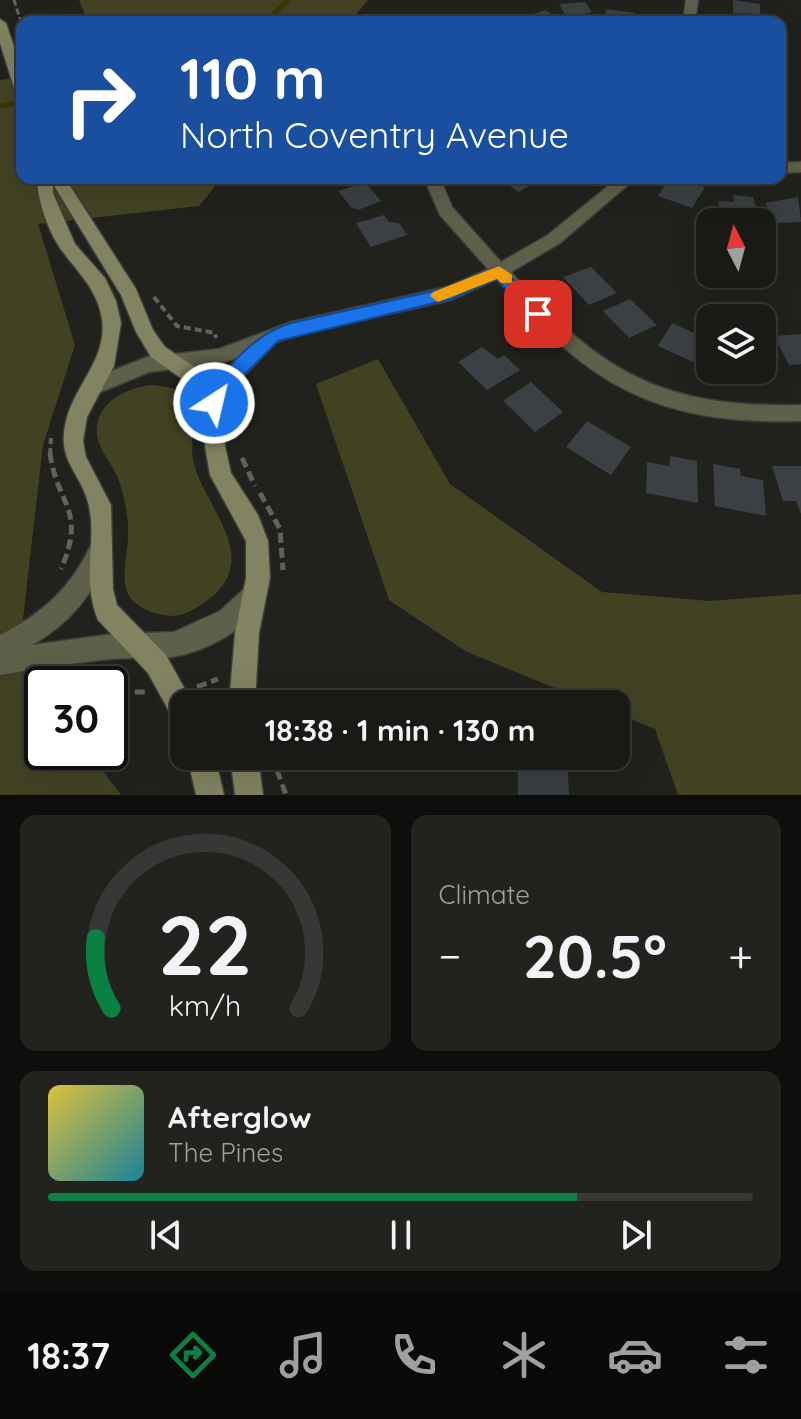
<!DOCTYPE html>
<meta charset="utf-8">
<style>
:root{--surface:#191a16;--page:#22231f;--text:#f1f3f6;--muted:#9fa1a1;--line:#373835;--accent:#0b8043}
body{margin:0;font-family:Quicksand,sans-serif;background:var(--page);color:var(--text);height:100vh;display:flex;flex-direction:column;font-size:30px;white-space:nowrap}
*{box-sizing:border-box;margin:0}
p{font-size:26px;color:var(--muted)}
.icon{flex:none;width:44px;height:44px;fill:none;stroke:currentColor;stroke-width:2;stroke-linecap:round;stroke-linejoin:round}
.map{position:relative;height:795px;overflow:hidden}
.sheet{display:flex;flex-direction:column;gap:20px;padding:20px;background:#0e0e0c;flex:1}
.sheet>*{flex:none}
.guide{position:absolute;left:16px;top:16px;width:770px;height:168px;border-radius:16px;box-shadow:0 8px 32px #0002,0 0 0 2px var(--line);background:#1a4fa0;color:#fff;overflow:hidden}
.needle{width:52px;rotate:354deg}
.buttons{position:absolute;left:696px;top:208px;display:grid;gap:16px}
.buttons a{display:grid;place-items:center;width:80px;height:80px;border-radius:16px;background:var(--surface);box-shadow:0 8px 32px #0002,0 0 0 2px var(--line);font-size:40px}
.speed{position:absolute;left:24px;top:666px;display:flex;gap:16px;font-size:40px;font-weight:700;text-align:center}
.speed>*{display:grid;place-content:center;width:104px;height:104px;border-radius:50%;background:var(--surface);box-shadow:0 8px 32px #0002,0 0 0 2px var(--line);line-height:1}
.speed .limit{border:4px solid #111;border-radius:12px;background:#fff;color:#111}
.pin{position:absolute;display:grid;place-items:center;width:68px;height:68px;color:#fff;margin:-34px;border-radius:16px;box-shadow:0 4px 12px #0006}
.me{position:absolute;width:88px;margin:-44px;rotate:35deg;stroke-linejoin:round;filter:drop-shadow(0 0 6px #0008)}
.turn{display:flex;align-items:center;gap:28px;height:168px;padding:0 32px;font-size:36px}
.turn .icon{width:104px;height:104px;stroke-width:2.5}
.turn b{display:block;font-size:56px;line-height:68px}
.big{font-size:60px;font-weight:800;line-height:1.1}
.sheet .tile{flex:1;display:flex;flex-direction:column;justify-content:center;gap:12px;min-width:0;padding:0 28px;border-radius:16px;background:var(--page)}
.sheet .dial{align-items:center;gap:0}
.dial svg{height:208px;overflow:visible;fill:none;stroke:var(--line);stroke-width:7;stroke-linecap:round;text-anchor:middle}
.dial text{fill:var(--text);stroke:none}
.song{display:flex;align-items:center;gap:24px}
.cover{width:96px;height:96px;border-radius:12px;background:linear-gradient(135deg,hsl(50 70% 55%),hsl(190 70% 35%))}
.played{height:8px;border-radius:4px;background:linear-gradient(90deg,var(--accent) 75%,var(--line) 75%)}
.keys{display:flex;justify-content:space-around;direction:ltr}
.heat{display:flex;justify-content:space-between;align-items:center;font-size:44px;direction:ltr}
.sheet .tiles{flex:1;display:grid;gap:20px;grid-template-columns:1fr 1fr}
.tile:last-child{grid-column:span 2}
.trip{position:absolute;left:170px;top:690px;width:460px;height:80px;border-radius:16px;background:var(--surface);box-shadow:0 8px 32px #0002,0 0 0 2px var(--line);font-weight:800;line-height:80px;text-align:center}
.tabs{display:flex;height:128px;justify-content:space-around;align-items:center;background:#0a0a09;color:var(--muted)}
.tabs .icon{width:56px;height:56px}
.tabs .current{color:var(--accent)}
.tabs b{font-size:36px;color:var(--text)}
.map>svg:first-child{display:block}
</style>
<div class="map">
<svg width="801" height="795" viewBox="0 0 801 795">
<rect width="100%" height="100%" fill="#21221d"/>
<g fill="#424223">
<path d="M79,0H368L350,22H88Z"/>
<path d="M22,77V178H222L199,206L38,224L75,345L43,445L23,619L47,684H42V752H89L121,795H0V80Z"/>
<path d="M378,359L450,484L602,592L710,601L801,594V795H678L655,729L616,713V704H594L467,652L389,600L316,384Z"/>
<path d="M149,385C160,386 175,386 183,394C200,409 188,444 194,464C207,511 262,557 209,599C199,607 185,616 171,616C159,615 141,610 132,600C118,583 128,556 128,536C129,517 124,493 117,476C108,457 92,443 98,421C105,397 127,390 149,385Z"/>
</g>
<g fill="none" stroke-linecap="round" stroke-linejoin="round">
<g stroke="#393800" stroke-width="5">
<path d="M284,22L270,17L289,0"/>
<path d="M0,106L22,103"/>
<path d="M124,178H172"/>
</g>
</g>
<g fill="#3a4043">
<path d="M733,0L760,4V14L733,13Z"/>
<path d="M585,2L592,12L567,18L559,4Z"/>
<path d="M607,9L635,13L632,22L602,20Z"/>
<path d="M546,10L560,20L530,22L523,17Z"/>
<path d="M499,178H537L540,180L518,192Z"/>
<path d="M669,178L705,187L692,208L658,196Z"/>
<path d="M365,182L381,201L358,210L351,207L338,191Z"/>
<path d="M733,195L753,197L760,221L722,218L718,201L734,202Z"/>
<path d="M798,197L801,222L776,223L765,203Z"/>
<path d="M384,215L389,222L399,223L407,235L371,247L356,223Z"/>
<path d="M591,267L617,293L589,305L563,277Z"/>
<path d="M630,299L657,325L629,338L603,311Z"/>
<path d="M672,323L710,340L700,365L658,346Z"/>
<path d="M801,334V364L789,365L774,336Z"/>
<path d="M762,337H764L779,365L762,366Z"/>
<path d="M482,347L498,359L504,355L520,370L487,390L458,362Z"/>
<path d="M531,382L563,412L535,432L503,401Z"/>
<path d="M587,421L631,447L611,475L566,447Z"/>
<path d="M670,456L697,461L698,503L646,493L647,462L669,466Z"/>
<path d="M713,464L740,469L741,476L763,480L766,516L715,506Z"/>
<path d="M772,466H801V514L796,501H783Z"/>
<path d="M518,756H567L569,795H518Z"/>
</g>
<g fill="none" stroke-linecap="round" stroke-linejoin="round">
<g stroke="#3d3d39" stroke-width="3">
<g id="street">
<path d="M686,0H698L695,22H683Z"/>
<path d="M801,162V172L780,173V163Z"/>
<path d="M424,178H440L452,207L501,262L548,235L618,178H636L560,243L511,272C602,374 663,408 801,405V421C657,425 590,387 497,279L451,300L294,335L275,343L241,379L221,409H207L204,403L239,357L221,363L149,372L96,394L89,392L86,386L89,380L147,357L219,349L291,322L447,287L488,269L440,215Z"/>
<path d="M99,542L107,545L111,553C93,594 71,623 32,645L113,634L174,632L220,611L247,586L255,582L263,586L267,594C253,627 206,652 172,657C152,659 131,657 110,659C73,663 37,669 0,675V635C42,614 71,588 91,545Z"/>
</g>
</g>
<g stroke="#3d3d39" stroke-width="3">
<g id="secondary">
<path d="M0,19L6,23L22,70V95L15,91L0,43Z"/>
<path d="M37,178H65L136,289L153,330L165,347L214,380L224,403L225,446L231,473L258,515L268,541L270,578L259,633L255,704H229L235,633L246,578V541L210,475L205,446L204,403L199,391L151,357L136,332L121,295L53,184V193L75,244L105,278L116,301L121,323L114,366L87,417L83,441L86,457L111,505L113,589L117,605L166,655L193,704H184V726L175,722L148,673L98,620C81,578 97,544 89,506C81,471 56,462 66,421C74,386 108,358 102,319C97,289 80,275 63,252C49,234 37,200 37,178Z"/>
<path d="M187,756H215L224,795H196Z"/>
<path d="M230,756H258L263,795H235Z"/>
</g>
</g>
<path stroke="#61615d" stroke-width="3" stroke-dasharray="6 3" stroke-linecap="butt" d="M14,0L22,25"/>
<g stroke="#61615d" stroke-width="4" stroke-dasharray="7 4" stroke-linecap="butt">
<path d="M154,297L177,326L215,333L216,338"/>
<path d="M50,455L51,438"/>
</g>
<g stroke="#61615d" stroke-width="5" stroke-dasharray="10 5" stroke-linecap="butt">
<path d="M50,453C57,506 87,509 61,569"/>
<path d="M242,458L255,486"/>
<path d="M260,493L280,529L283,570"/>
<path d="M97,672L121,692H145"/>
<path d="M197,687L218,679"/>
<path d="M272,756L286,795"/>
</g>
<use href="#street" fill="#5f604a" fill-rule="evenodd"/>
<use href="#secondary" fill="#828361" fill-rule="evenodd"/>
</g>
<path fill="#1a73e8" stroke="#114b97" stroke-width="2" d="M499,266L544,309V318H532L497,279L451,299L278,341L240,379L220,409H208L205,403C223,369 254,334 291,323L447,288Z"/>
<path fill="#f59e0b" d="M499,266L512,275V283H501L497,279L438,302L430,296L433,292Z"/>
</svg>
<div class="buttons">
<a><svg class="needle" viewBox="-14 -14 28 28"><path d="M0-13l5 13h-10z" fill="#e53935"/><path d="M0 13l5-13h-10z" fill="#9fa1a1"/></svg></a>
<a><svg class="icon" aria-label="layers" viewBox="0 0 24 24"><path d="M12 4l9 5-9 5-9-5zM3 14l9 5 9-5"/></svg></a>
</div>
<div class="speed"><div class="limit">30</div></div>
<div class="pin" style="left:538px;top:314px;background:#d93025"><svg class="icon" aria-label="arrive" viewBox="0 0 24 24"><path d="M6 21V4h12l-3 4 3 4H6"/></svg></div>
<svg class="me" style="left:214px;top:403px" viewBox="-20 -20 40 40"><circle r="17" fill="#1a73e8" stroke="#fff" stroke-width="3"/><path d="M0-11L8 9 0 5-8 9z" fill="#fff"/></svg>
<div class="trip">18:38 · 1 min · 130 m</div>
<div class="guide">
<div class="turn"><svg class="icon" aria-label="right" viewBox="0 0 24 24"><path d="M7 20v-9h11M14 6l5 5-5 5"/></svg><div><b>110 m</b>North Coventry Avenue</div></div>
</div>
</div>
<section class="sheet">
<div class="tiles">
<div class="tile dial"><svg viewBox="0 0 100 80">
<path d="M14 69A42 42 0 1 1 86 69"/>
<path d="M14 69A42 42 0 0 1 8 42" stroke="#0b8043"/>
<text x="50" y="56" font-size="32" font-weight="700">22</text>
<text x="50" y="72" font-size="11">km/h</text>
</svg></div>
<div class="tile"><p>Climate</p>
<div class="heat"><a>−</a><b class="big">20.5°</b><a>+</a></div>
</div>
<div class="tile">
<div class="song"><i class="cover"></i><div><b>Afterglow</b><p>The Pines</p></div></div>
<div class="played"></div>
<div class="keys"><svg class="icon" aria-label="previous" viewBox="0 0 24 24"><path d="M18 5L8 12l10 7zM5 5v14"/></svg><svg class="icon" aria-label="pause" viewBox="0 0 24 24"><path d="M8 5v14M16 5v14"/></svg><svg class="icon" aria-label="next" viewBox="0 0 24 24"><path d="M6 5l10 7-10 7zM19 5v14"/></svg></div>
</div>
</div>
</section>
<nav class="tabs">
<b>18:37</b>
<svg class="icon current" aria-label="directions" viewBox="0 0 24 24"><path d="M12 3l9 9-9 9-9-9zM9 14v-3h6M13 9l2 2-2 2"/></svg>
<svg class="icon" aria-label="music" viewBox="0 0 24 24"><path d="M9 18V5l10-2v13"/><circle cx="6" cy="18" r="3"/><circle cx="16" cy="16" r="3"/></svg>
<svg class="icon" aria-label="phone" viewBox="0 0 24 24"><path d="M5 4h4l2 5-3 2q2 4 5 5l2-3 5 2v4C11 20 4 13 5 4z"/></svg>
<svg class="icon" aria-label="climate" viewBox="0 0 24 24"><path d="M12 3v18M4 7l16 10M4 17L20 7"/></svg>
<svg class="icon" aria-label="car" viewBox="0 0 24 24"><path d="M5 17H2v-5l4-1 3-4h7l3 4 3 1v5h-3M9 17h6M6 11h13"/><circle cx="7" cy="17" r="2"/><circle cx="17" cy="17" r="2"/></svg>
<svg class="icon" aria-label="filters" viewBox="0 0 24 24"><path d="M4 7h16M4 17h16"/><circle cx="9" cy="7" r="2"/><circle cx="15" cy="17" r="2"/></svg>
</nav>
